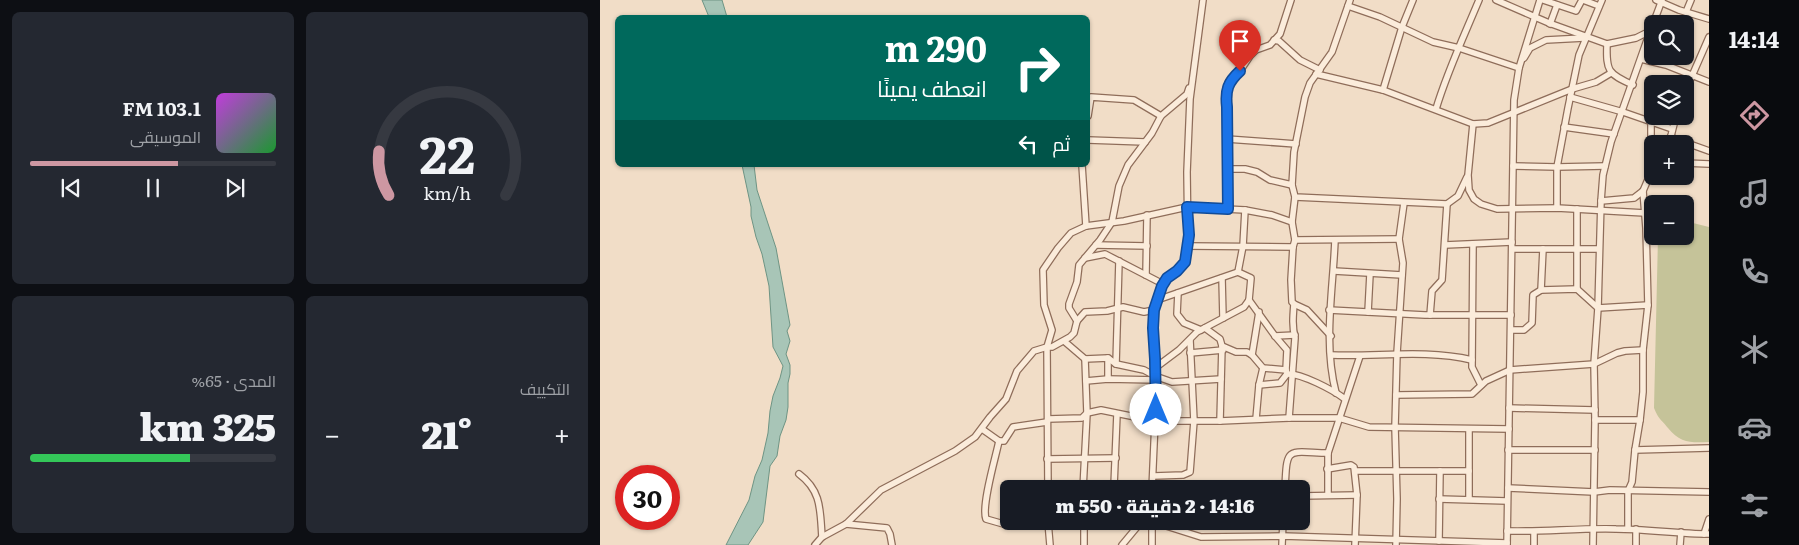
<!DOCTYPE html>
<html lang="ar">
<meta charset="utf-8">
<style>
:root{--surface:#171b24;--page:#242831;--text:#f1f3f6;--muted:#9ea1a6;--line:#363941;--accent:#cd97a2}
body{margin:0;font-family:Literata,Cairo,serif;background:var(--page);color:var(--text);direction:rtl;height:100vh;display:flex;flex-direction:column;font-size:19px;white-space:nowrap}
*{box-sizing:border-box;margin:0}
p{font-size:16px;color:var(--muted)}
.icon{flex:none;width:28px;height:28px;fill:none;stroke:currentColor;stroke-width:2;stroke-linecap:round;stroke-linejoin:round}
.map{position:relative;flex:1;overflow:hidden;direction:ltr}
.drawer{display:flex;flex-direction:column;gap:12px;padding:12px;background:#0d0f14;width:600px}
.drawer>*{flex:none}
.guide{position:absolute;left:15px;top:15px;width:475px;height:152px;border-radius:8px;box-shadow:0 1px 4px #0004;direction:rtl;background:#00695c;color:#fff;overflow:hidden}
.buttons{position:absolute;left:1044px;top:15px;display:grid;gap:10px}
.buttons a{display:grid;place-items:center;width:50px;height:50px;border-radius:8px;background:var(--surface);box-shadow:0 1px 4px #0004;font-size:25px}
.speed{position:absolute;left:15px;top:465px;display:flex;gap:10px;font-size:25px;font-weight:700;text-align:center}
.speed>*{display:grid;place-content:center;width:65px;height:65px;border-radius:50%;background:var(--surface);box-shadow:0 1px 4px #0004;line-height:1}
.speed .limit{border:8px solid #d22;background:#fff;color:#111}
.pin{position:absolute;display:grid;place-items:center;width:42px;height:42px;color:#fff;margin:-51px -21px;border-radius:50% 50% 50% 0;rotate:-45deg;box-shadow:0 0 5px #0007}
.pin .icon{rotate:45deg}
.me{position:absolute;width:55px;margin:-28px;rotate:0deg;stroke-linejoin:round;filter:drop-shadow(0 0 4px #0008)}
.turn{display:flex;align-items:center;gap:18px;height:105px;padding:0 20px;font-size:22px}
.turn .icon{width:65px;height:65px;stroke-width:2.5}
.turn b{display:block;font-size:35px;line-height:42px}
.then{display:flex;align-items:center;height:48px;padding:0 20px;background:#0003;gap:10px;font-size:19px}
.big{font-size:38px;font-weight:800;line-height:1.1}
.drawer .card{flex:1;display:flex;flex-direction:column;justify-content:center;gap:8px;min-width:0;padding:0 18px;border-radius:8px;background:var(--page)}
.drawer .dial{align-items:center;gap:0}
.dial svg{height:130px;overflow:visible;fill:none;stroke:var(--line);stroke-width:7;stroke-linecap:round;text-anchor:middle}
.dial text{fill:var(--text);stroke:none}
.song{display:flex;align-items:center;gap:15px}
.cover{width:60px;height:60px;border-radius:8px;background:linear-gradient(135deg,hsl(290 70% 55%),hsl(130 70% 35%))}
.played{height:5px;border-radius:2px;background:linear-gradient(90deg,var(--accent) 60%,var(--line) 60%)}
.keys{display:flex;justify-content:space-around;direction:ltr}
.heat{display:flex;justify-content:space-between;align-items:center;font-size:28px;direction:ltr}
.charge{height:8px;border-radius:4px;background:linear-gradient(90deg,#34c759 65%,var(--line) 0)}
.drawer .tiles{flex:1;display:grid;gap:12px;grid-template-columns:repeat(2,1fr)}
.trip{position:absolute;left:400px;top:480px;width:310px;height:50px;border-radius:8px;background:var(--surface);box-shadow:0 1px 4px #0004;font-weight:800;line-height:50px;text-align:center;direction:rtl}
main{display:flex;flex:1;min-height:0}
.tabs{display:flex;flex-direction:column;width:90px;justify-content:space-around;align-items:center;background:#090b0e;color:var(--muted)}
.tabs .icon{width:35px;height:35px}
.tabs .on{color:var(--accent)}
.tabs b{font-size:22px;color:var(--text)}
.map>svg:first-child{display:block}
</style>
<main>
<nav class="tabs">
<b>14:14</b>
<svg class="icon on" aria-label="directions" viewBox="0 0 24 24"><path d="M12 3l9 9-9 9-9-9zM9 14v-3h6M13 9l2 2-2 2"/></svg>
<svg class="icon" aria-label="music" viewBox="0 0 24 24"><path d="M9 18V5l10-2v13"/><circle cx="6" cy="18" r="3"/><circle cx="16" cy="16" r="3"/></svg>
<svg class="icon" aria-label="phone" viewBox="0 0 24 24"><path d="M5 4h4l2 5-3 2q2 4 5 5l2-3 5 2v4C11 20 4 13 5 4z"/></svg>
<svg class="icon" aria-label="climate" viewBox="0 0 24 24"><path d="M12 3v18M4 7l16 10M4 17L20 7"/></svg>
<svg class="icon" aria-label="car" viewBox="0 0 24 24"><path d="M5 17H2v-5l4-1 3-4h7l3 4 3 1v5h-3M9 17h6M6 11h13"/><circle cx="7" cy="17" r="2"/><circle cx="17" cy="17" r="2"/></svg>
<svg class="icon" aria-label="filters" viewBox="0 0 24 24"><path d="M4 7h16M4 17h16"/><circle cx="9" cy="7" r="2"/><circle cx="15" cy="17" r="2"/></svg>
</nav>
<div class="map">
<svg width="1109" height="545" viewBox="0 0 1109 545">
<rect width="100%" height="100%" fill="#f1ddc7"/>
<path fill="#c5c399" d="M1085,221L1109,227V442C1091,443 1080,443 1068,428C1061,419 1059,420 1054,408L1058,237L1085,236Z"/>
<g fill="#a8c5b7" stroke="#6e9484">
<path d="M102,0H122L127,17H109Z"/>
<path d="M142,165H154L157,190L176,248L190,325L187,331L190,341L186,354L190,365V374L188,383V407L186,420L180,436L177,456L170,466L163,522L148,545H126L149,500L155,476L162,460L168,433L170,411L173,396L180,378L183,366L173,347L169,286L162,254L156,237L151,216V207Z"/>
</g>
<g fill="none" stroke-linecap="round" stroke-linejoin="round">
<g stroke="#8f6d5a" stroke-width="8">
<g id="street">
<path d="M896,0L949,23L1007,44L1036,38L1050,31"/>
<path d="M943,0L976,11L982,0"/>
<path d="M983,0L999,6"/>
<path d="M1056,0L1079,10L1109,19"/>
<path d="M748,6L780,17L833,42L859,48L919,68"/>
<path d="M1086,12L1091,0"/>
<path d="M950,24L957,5"/>
<path d="M1053,24L1062,0"/>
<path d="M674,40L679,41L700,60L720,70"/>
<path d="M1007,44C1006,71 1008,74 1033,85"/>
<path d="M924,58L930,48L946,40L984,38"/>
<path d="M1041,59L1066,65L1109,82"/>
<path d="M716,74L783,90L873,124L888,123L972,89L996,82L1011,73"/>
<path d="M783,90L802,27L813,0"/>
<path d="M1085,92L1109,37"/>
<path d="M970,97L1023,112L1072,129"/>
<path d="M836,109C847,72 864,36 879,0"/>
<path d="M488,116L491,97L534,100L561,116"/>
<path d="M873,124L868,175L869,190L874,199L881,204L897,209L957,208L1045,213"/>
<path d="M964,127L1014,134"/>
<path d="M1070,137L1109,151"/>
<path d="M627,139L696,144"/>
<path d="M488,140L545,142"/>
<path d="M1069,144L1076,116"/>
<path d="M1085,163L1109,164"/>
<path d="M482,165L486,226"/>
<path d="M913,166L957,167L1005,166"/>
<path d="M627,169H645L657,172L670,180L692,185L694,152L705,97L710,83L732,52L750,0"/>
<path d="M1051,171V122"/>
<path d="M692,185L695,197L847,204L858,196L867,177"/>
<path d="M1001,201L1034,198L1043,191L1052,170"/>
<path d="M957,208V167L968,108L979,55L1002,0"/>
<path d="M628,209L626,89L629,81L640,71L650,56L656,50L670,45L680,34L691,0"/>
<path d="M695,240L799,239"/>
<path d="M735,240C733,291 723,343 736,393"/>
<path d="M873,244L872,367L881,385"/>
<path d="M496,245L547,246"/>
<path d="M845,245L912,242"/>
<path d="M588,246L693,247"/>
<path d="M912,249H999"/>
<path d="M485,258L505,254L563,284"/>
<path d="M734,271L802,275"/>
<path d="M638,272L643,246L645,210"/>
<path d="M546,275L547,215"/>
<path d="M622,278L623,318"/>
<path d="M977,289V209"/>
<path d="M941,290L977,289L998,308L994,364L995,420L993,545"/>
<path d="M578,293L577,314L584,323L601,330"/>
<path d="M649,300L675,336L687,350L686,370"/>
<path d="M694,304L707,310L731,336"/>
<path d="M1048,305L998,308L1001,201L1003,175L1011,142L1052,26"/>
<path d="M729,310L825,315H911"/>
<path d="M768,312L770,274"/>
<path d="M830,315L832,291L842,280L847,204"/>
<path d="M477,321L469,308V304L477,282L479,265L500,240L512,222L519,186L528,165L552,133L561,116L587,94L589,88"/>
<path d="M605,328L620,339L622,346L636,352H647L652,355L663,368L686,370L687,374C701,373 733,390 745,399"/>
<path d="M911,330H924L932,323L933,295L941,290L943,249"/>
<path d="M675,336L695,335"/>
<path d="M464,341L485,359L508,358L516,364L544,370L555,376L572,382L621,379"/>
<path d="M590,353L623,350"/>
<path d="M652,355L659,312"/>
<path d="M731,355C778,357 825,349 872,360"/>
<path d="M508,358V379"/>
<path d="M516,364L519,261"/>
<path d="M555,368L579,350L597,332L644,307L649,300L651,278L638,272L557,300"/>
<path d="M486,381L508,379L556,380"/>
<path d="M659,385L680,383L687,374"/>
<path d="M796,395L872,394L886,381L910,370L994,364L1017,353L1025,351L1043,350"/>
<path d="M909,408L995,410"/>
<path d="M689,418L695,338C692,326 693,316 694,304L692,302L691,280L693,247L695,240L692,222L695,197"/>
<path d="M448,419L482,418L487,413L501,410L555,421H620L689,418H739L769,427L909,429"/>
<path d="M656,419L659,385L663,368"/>
<path d="M995,420H1040"/>
<path d="M620,421L622,346"/>
<path d="M382,429L399,441H404L413,427L447,422"/>
<path d="M399,441C396,456 381,506 386,519L407,525L484,524L537,526"/>
<path d="M908,450H995"/>
<path d="M1035,450L1109,448"/>
<path d="M447,459L516,458"/>
<path d="M727,469L751,465L754,467L757,495L755,545"/>
<path d="M755,471H869"/>
<path d="M199,474C222,491 220,511 222,537"/>
<path d="M554,476L583,475L590,472L594,421L590,340"/>
<path d="M483,486H553"/>
<path d="M514,486L517,414"/>
<path d="M908,488L994,492L1010,490L1109,492"/>
<path d="M448,489L447,347L452,330L444,305L443,270L458,248L471,233L486,226L524,221L587,207L645,210L672,215L692,222"/>
<path d="M483,489L487,413L485,359"/>
<path d="M552,489L556,399L553,328L554,310L562,286L567,278L577,271L585,262L588,246L587,172L590,99L603,0"/>
<path d="M685,489C687,445 686,452 728,453"/>
<path d="M728,495V453L760,356"/>
<path d="M701,496L757,495"/>
<path d="M839,499L907,501"/>
<path d="M869,499V429"/>
<path d="M484,521V545"/>
<path d="M448,522L450,545"/>
<path d="M552,522V545"/>
<path d="M246,524L287,528L290,534L292,545"/>
<path d="M552,525H563L601,537L683,536L907,543"/>
<path d="M1028,529V491L1032,482L1035,450L1040,420L1043,392V350L1048,305L1046,228L1043,191"/>
<path d="M1036,529V545"/>
<path d="M907,531C943,532 979,528 1016,529C1047,529 1078,534 1109,534"/>
<path d="M934,532V545"/>
<path d="M1104,534L1109,519"/>
<path d="M839,541L840,471"/>
<path d="M215,545L222,537L246,524L281,490L355,451L375,437L390,417L406,399L417,371L434,351L447,347H452L470,337L474,333L477,321L485,312L507,311L523,307L544,312L554,310"/>
<path d="M522,545L542,521"/>
<path d="M682,545L683,521"/>
<path d="M796,545L797,499L795,427L797,353L803,263L799,239L804,203"/>
<path d="M907,545L914,100L919,68L940,0"/>
<path d="M1080,545L1081,532"/>
</g>
</g>
<use href="#street" stroke="#fbecdb" stroke-width="5.5"/>
</g>
<g fill="none" stroke-linecap="round" stroke-linejoin="round">
<g stroke="#114b97" stroke-width="12">
<path id="route" d="M556,410L555,359L553,328L554,310L562,286L567,278L577,271L585,262L589,235L587,207L628,209L627,107C625,90 628,82 640,71"/>
</g>
<use href="#route" stroke="#1a73e8" stroke-width="9"/>
</g>
</svg>
<div class="buttons">
<a><svg class="icon" aria-label="search" viewBox="0 0 24 24"><circle cx="10" cy="10" r="6"/><path d="M15 15l6 6"/></svg></a>
<a><svg class="icon" aria-label="layers" viewBox="0 0 24 24"><path d="M12 4l9 5-9 5-9-5zM3 14l9 5 9-5"/></svg></a>
<a>+</a>
<a>−</a>
</div>
<div class="speed"><div class="limit">30</div></div>
<div class="pin" style="left:640px;top:71px;background:#d93025"><svg class="icon" aria-label="arrive" viewBox="0 0 24 24"><path d="M6 21V4h12l-3 4 3 4H6"/></svg></div>
<svg class="me" style="left:556px;top:410px" viewBox="-20 -20 40 40"><circle r="19" fill="#fff"/><path d="M0-13L10 11 0 6-10 11z" fill="#1a73e8"/></svg>
<div class="trip">14:16 · 2 دقيقة · 550 m</div>
<div class="guide">
<div class="turn"><svg class="icon" aria-label="right" viewBox="0 0 24 24"><path d="M7 20v-9h11M14 6l5 5-5 5"/></svg><div><b>290 m</b>انعطف يمينًا</div></div>
<div class="then">ثم<svg class="icon" aria-label="left" viewBox="0 0 24 24"><path d="M17 20v-9H6M10 6l-5 5 5 5"/></svg></div>
</div>
</div>
<section class="drawer">
<div class="tiles">
<div class="card dial"><svg viewBox="0 0 100 80">
<path d="M14 69A42 42 0 1 1 86 69"/>
<path d="M14 69A42 42 0 0 1 8 42" stroke="#cd97a2"/>
<text x="50" y="56" font-size="32" font-weight="700">22</text>
<text x="50" y="72" font-size="11">km/h</text>
</svg></div>
<div class="card">
<div class="song"><i class="cover"></i><div><b>103.1 FM</b><p>الموسيقى</p></div></div>
<div class="played"></div>
<div class="keys"><svg class="icon" aria-label="previous" viewBox="0 0 24 24"><path d="M18 5L8 12l10 7zM5 5v14"/></svg><svg class="icon" aria-label="pause" viewBox="0 0 24 24"><path d="M8 5v14M16 5v14"/></svg><svg class="icon" aria-label="next" viewBox="0 0 24 24"><path d="M6 5l10 7-10 7zM19 5v14"/></svg></div>
</div>
<div class="card"><p>التكييف</p>
<div class="heat"><a>−</a><b class="big">21°</b><a>+</a></div>
</div>
<div class="card"><p>المدى · 65%</p><b class="big">325 km</b><div class="charge"></div></div>
</div>
</section>
</main>
